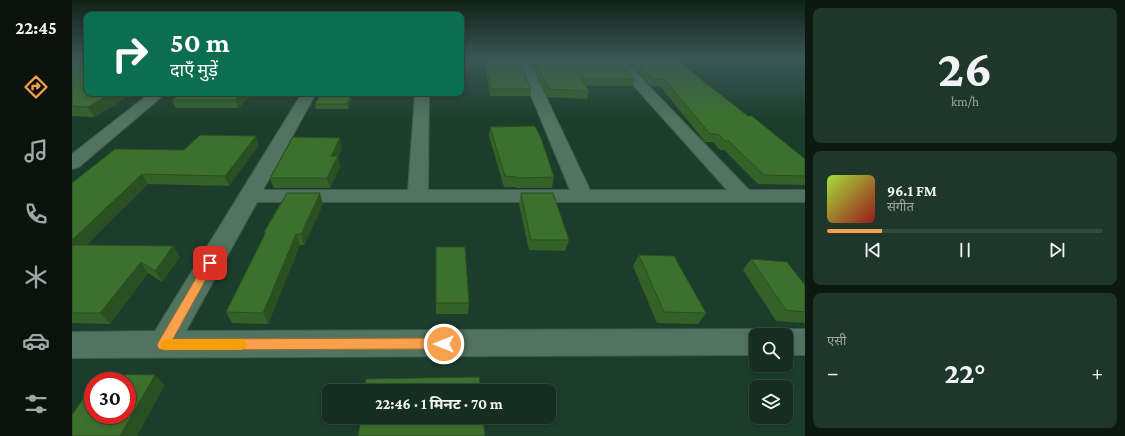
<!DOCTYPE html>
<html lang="hi">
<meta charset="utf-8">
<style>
:root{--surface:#162e21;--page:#1f362a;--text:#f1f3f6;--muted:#9ea8a5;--line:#354a3f;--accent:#f9a04c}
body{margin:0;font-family:"Crimson Pro","Noto Sans Devanagari",serif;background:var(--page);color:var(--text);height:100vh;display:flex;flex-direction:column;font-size:15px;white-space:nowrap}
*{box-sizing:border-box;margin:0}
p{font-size:13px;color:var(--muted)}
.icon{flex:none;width:22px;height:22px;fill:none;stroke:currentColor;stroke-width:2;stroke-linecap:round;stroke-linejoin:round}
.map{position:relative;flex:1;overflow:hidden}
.drawer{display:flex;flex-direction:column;gap:8px;padding:8px;background:#0c1912;width:320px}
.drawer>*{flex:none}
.guide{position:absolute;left:12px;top:12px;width:380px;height:84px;border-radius:8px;box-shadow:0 2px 6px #0003,0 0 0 1px var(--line);background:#0b6e4f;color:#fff;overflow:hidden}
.buttons{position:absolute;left:677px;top:328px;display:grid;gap:8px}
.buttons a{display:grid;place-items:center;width:44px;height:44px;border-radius:8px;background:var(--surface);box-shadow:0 2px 6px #0003,0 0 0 1px var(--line);font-size:20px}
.speed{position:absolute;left:12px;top:372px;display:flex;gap:8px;font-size:20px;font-weight:700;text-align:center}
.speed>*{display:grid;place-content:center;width:52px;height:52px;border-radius:50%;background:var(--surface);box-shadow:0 2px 6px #0003,0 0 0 1px var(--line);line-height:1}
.speed .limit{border:6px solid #d22;background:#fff;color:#111}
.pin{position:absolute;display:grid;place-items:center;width:34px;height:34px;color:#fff;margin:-17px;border-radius:8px;box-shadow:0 2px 6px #0006}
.me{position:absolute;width:44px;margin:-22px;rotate:270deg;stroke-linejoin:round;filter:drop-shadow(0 0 3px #0008)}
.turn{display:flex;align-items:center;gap:14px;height:84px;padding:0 20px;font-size:18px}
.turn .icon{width:52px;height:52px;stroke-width:2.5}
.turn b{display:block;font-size:28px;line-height:34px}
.big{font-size:30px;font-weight:700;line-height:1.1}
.drawer .tile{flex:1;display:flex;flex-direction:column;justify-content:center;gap:6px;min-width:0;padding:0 14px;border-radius:8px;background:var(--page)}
.drawer .dial{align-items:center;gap:0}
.dial b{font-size:52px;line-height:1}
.song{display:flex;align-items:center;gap:12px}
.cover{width:48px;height:48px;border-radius:6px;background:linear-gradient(135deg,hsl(80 70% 55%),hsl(0 70% 35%))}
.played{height:4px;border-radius:2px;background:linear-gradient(90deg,var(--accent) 20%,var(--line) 20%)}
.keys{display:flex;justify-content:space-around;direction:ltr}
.heat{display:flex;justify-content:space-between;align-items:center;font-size:22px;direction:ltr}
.trip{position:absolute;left:250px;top:384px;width:234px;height:40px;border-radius:8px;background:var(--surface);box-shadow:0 2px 6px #0003,0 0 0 1px var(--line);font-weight:700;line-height:40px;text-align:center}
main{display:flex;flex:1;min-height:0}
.tabs{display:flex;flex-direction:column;width:72px;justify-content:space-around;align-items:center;background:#09120d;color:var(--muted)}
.tabs .icon{width:28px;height:28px}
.tabs .active{color:var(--accent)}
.tabs b{font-size:18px;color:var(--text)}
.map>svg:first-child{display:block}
</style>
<main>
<nav class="tabs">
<b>22:45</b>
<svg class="icon active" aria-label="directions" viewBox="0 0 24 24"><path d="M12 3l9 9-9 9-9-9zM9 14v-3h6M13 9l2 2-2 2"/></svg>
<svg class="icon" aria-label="music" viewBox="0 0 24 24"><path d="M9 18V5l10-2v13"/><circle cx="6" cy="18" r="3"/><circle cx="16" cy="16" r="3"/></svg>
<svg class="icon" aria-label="phone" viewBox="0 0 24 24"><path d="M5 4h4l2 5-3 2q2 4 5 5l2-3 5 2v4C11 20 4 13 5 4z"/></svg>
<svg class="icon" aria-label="climate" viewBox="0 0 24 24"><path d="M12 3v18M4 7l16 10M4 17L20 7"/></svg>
<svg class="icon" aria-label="car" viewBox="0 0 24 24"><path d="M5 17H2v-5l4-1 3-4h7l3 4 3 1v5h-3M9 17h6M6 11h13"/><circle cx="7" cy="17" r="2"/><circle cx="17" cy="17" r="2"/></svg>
<svg class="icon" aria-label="filters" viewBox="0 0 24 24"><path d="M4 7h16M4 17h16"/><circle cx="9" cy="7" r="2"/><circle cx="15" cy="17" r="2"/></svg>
</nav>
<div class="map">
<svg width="733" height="436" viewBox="0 0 733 436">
<rect width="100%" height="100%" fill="#1d3d2c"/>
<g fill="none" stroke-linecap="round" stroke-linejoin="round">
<g stroke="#3f5b4d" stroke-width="2">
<g id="minor">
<path d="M444,59H456L518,190H655L538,59H551L677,190H733V202H185L114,331L684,329L695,333L696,335H684V355L0,358V332L83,331L230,93H244L191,190H336L343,93H357L356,190H498Z"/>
<path d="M78,93H94L7,167L0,169V154Z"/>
<path d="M714,329H733V355H714V335H702L703,333Z"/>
</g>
</g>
<use href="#minor" fill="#51735f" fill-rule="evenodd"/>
</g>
<g fill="#346127">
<path d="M0,59L15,93H60L53,98L22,117L0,116Z"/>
<path d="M412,59H446L459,89L458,96H418Z"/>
<path d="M457,59H544L563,79L560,86H514L517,91L515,99L475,97Z"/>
<path d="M553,59H603L676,116L733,159V185L686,184L652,150H648L641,142H633L589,87L579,86Z"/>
<path d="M181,93L166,108H104L100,100Z"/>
<path d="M249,93H282L276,109H244L243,104Z"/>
<path d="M418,127L482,177L480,188H444L443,187H432L417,136Z"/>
<path d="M187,145L157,186L76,184L14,245L101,246L108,257L90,282L76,273L38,324L0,323V183L112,150Z"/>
<path d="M270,148L266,157L268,167L258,188H202L198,178Z"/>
<path d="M449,193L497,240L493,251L457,250L447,204Z"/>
<path d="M251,204L232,245H228L196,324L160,323L154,312L193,235L192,232Z"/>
<path d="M364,247L397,303L396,314H364Z"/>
<path d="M567,255L634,313L626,324L585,323L561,266Z"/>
<path d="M679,259L733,285V323L704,321L671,270Z"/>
</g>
<g fill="#2a4f20">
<path d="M40,93H60L53,98L22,117L16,107Z"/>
<path d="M170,93H181L166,108L163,100Z"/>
<path d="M280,93H282L276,109L275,104Z"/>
<path d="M184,136L187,145L157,186L153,176Z"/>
<path d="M268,138L270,148L266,157L268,167L258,188L255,178L259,156Z"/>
<path d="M70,174L76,184L4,255L0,251V240Z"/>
<path d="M248,193L251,204L232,245L229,234Z"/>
<path d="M224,234L228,245L196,324L191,313Z"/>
<path d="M101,246L108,257L90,282L83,271Z"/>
<path d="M69,262L76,273L38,324L28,313Z"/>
<path d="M83,375L93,385L65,436H48Z"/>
</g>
<g fill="#3c712d" stroke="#2a4f20">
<path d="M0,59H15V93H40L16,107L0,106Z"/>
<path d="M413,59H446L459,89H419Z"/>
<path d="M462,59H544L563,79L509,78L517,91L477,89Z"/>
<path d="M562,59H603L676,116H680L733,159V176L692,175L657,141H653L646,134H638L592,79H582Z"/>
<path d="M108,93H170L163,100H100Z"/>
<path d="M249,93H280L275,104H243Z"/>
<path d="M463,126L469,138L482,177L445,178V177L433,176L418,127Z"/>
<path d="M128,135L184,136L153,176L70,174L0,240V183L43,149L112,150Z"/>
<path d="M221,137L268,138L259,156H266L255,178H198Z"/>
<path d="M215,193H248L229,234H224L191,313L154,312L194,232H192Z"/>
<path d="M449,193H481L497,240H459Z"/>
<path d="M0,245L101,246L83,271L69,262L28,313H0Z"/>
<path d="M364,247H393L397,303H364Z"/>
<path d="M567,255L602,256L634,313L592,312Z"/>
<path d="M679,259L715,262L733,285V312L714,310Z"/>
<path d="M27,374L83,375L48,436H0V415L21,384V415H55V381H23Z"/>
<path d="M407,377L409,391H292L294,379Z"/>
<path d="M289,417H411L413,436H286Z"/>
</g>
<linearGradient id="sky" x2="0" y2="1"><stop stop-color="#102218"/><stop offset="0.49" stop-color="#3a5756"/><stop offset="1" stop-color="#3a5756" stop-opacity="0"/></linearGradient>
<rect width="733" height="120" fill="url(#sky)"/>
<path fill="#f9a04c" stroke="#a26831" d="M138,260L142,261L143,263L101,339L372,338L376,340L378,344L376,347L372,349L91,350L87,349L85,345L87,341L134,261Z"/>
<path fill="#f59e0b" d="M94,339H169L174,341L175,344L174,348L169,350H94L90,349L88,345L90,341Z"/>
</svg>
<div class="buttons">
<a><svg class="icon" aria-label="search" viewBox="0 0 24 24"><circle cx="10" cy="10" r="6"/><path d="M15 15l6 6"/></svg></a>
<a><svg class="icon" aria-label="layers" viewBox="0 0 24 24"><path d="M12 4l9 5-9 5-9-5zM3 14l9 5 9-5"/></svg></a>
</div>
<div class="speed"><div class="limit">30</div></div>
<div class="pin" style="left:138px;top:263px;background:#d93025"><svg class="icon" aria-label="arrive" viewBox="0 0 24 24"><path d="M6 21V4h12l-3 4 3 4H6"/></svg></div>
<svg class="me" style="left:372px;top:344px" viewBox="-20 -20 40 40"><circle r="17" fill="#f9a04c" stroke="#fff" stroke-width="3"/><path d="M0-11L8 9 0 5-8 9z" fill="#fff"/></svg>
<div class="trip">22:46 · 1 मिनट · 70 m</div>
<div class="guide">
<div class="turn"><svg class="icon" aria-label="right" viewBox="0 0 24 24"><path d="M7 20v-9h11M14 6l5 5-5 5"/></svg><div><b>50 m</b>दाएँ मुड़ें</div></div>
</div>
</div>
<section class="drawer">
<div class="tile dial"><b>26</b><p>km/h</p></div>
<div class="tile">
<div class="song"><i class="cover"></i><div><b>96.1 FM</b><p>संगीत</p></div></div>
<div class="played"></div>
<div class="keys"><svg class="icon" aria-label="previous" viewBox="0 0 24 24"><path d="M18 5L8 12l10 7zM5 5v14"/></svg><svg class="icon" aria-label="pause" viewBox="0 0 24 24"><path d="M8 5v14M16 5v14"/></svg><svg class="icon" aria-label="next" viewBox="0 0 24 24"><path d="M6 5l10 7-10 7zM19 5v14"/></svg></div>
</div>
<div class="tile"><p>एसी</p>
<div class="heat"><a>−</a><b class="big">22°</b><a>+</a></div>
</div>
</section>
</main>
